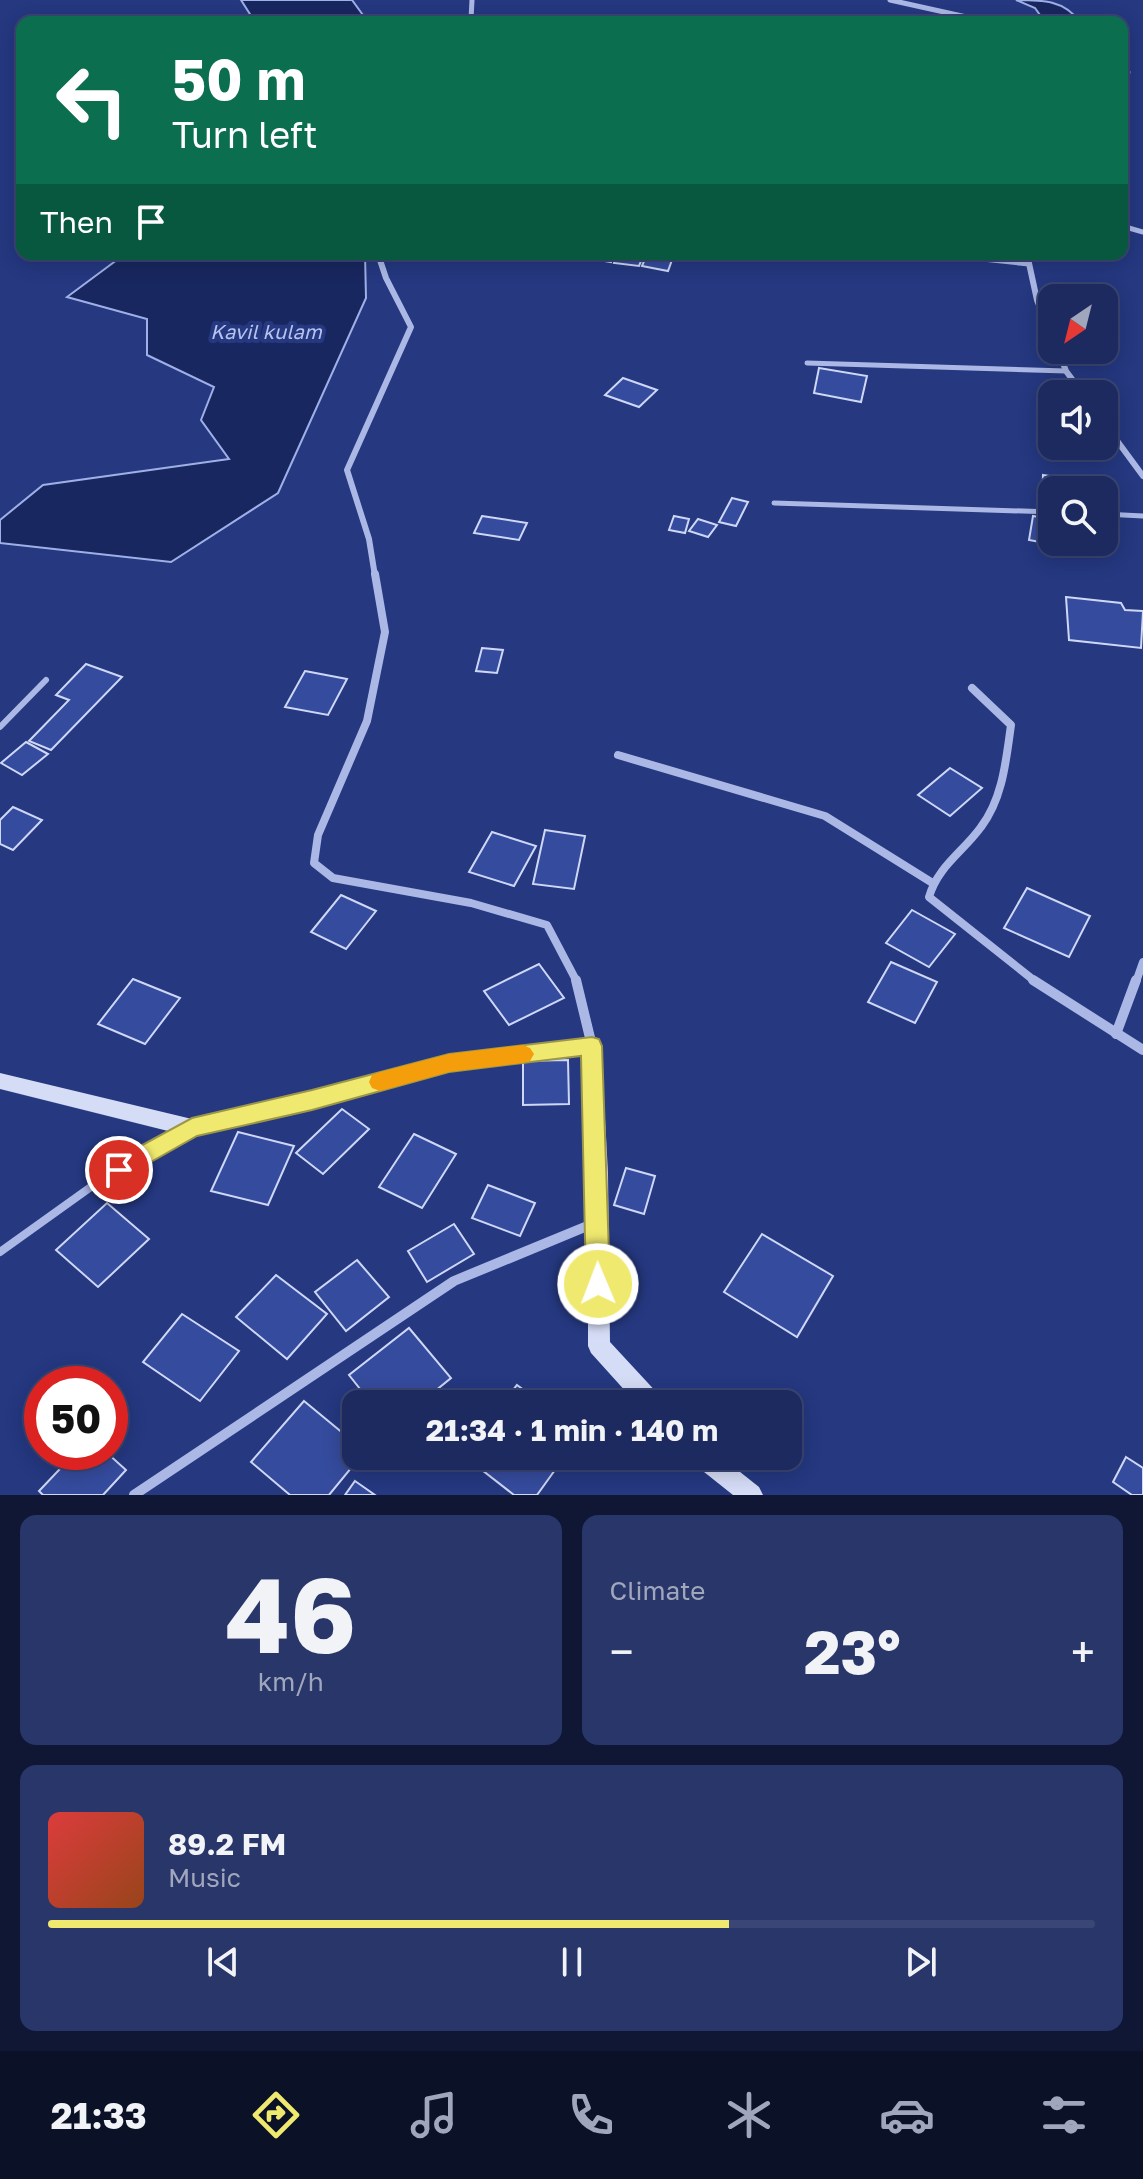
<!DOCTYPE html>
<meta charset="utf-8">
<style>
:root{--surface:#1c2a60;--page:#293669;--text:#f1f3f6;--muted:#a0a7bd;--line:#3a4675;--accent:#f0e96f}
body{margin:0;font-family:"Golos Text",sans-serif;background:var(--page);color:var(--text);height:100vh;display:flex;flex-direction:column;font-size:30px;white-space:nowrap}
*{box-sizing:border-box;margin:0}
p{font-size:26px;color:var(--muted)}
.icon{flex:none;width:44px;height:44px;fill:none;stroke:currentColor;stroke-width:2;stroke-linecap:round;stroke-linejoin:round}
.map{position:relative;height:1495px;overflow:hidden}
.details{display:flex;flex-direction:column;gap:20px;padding:20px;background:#0f1735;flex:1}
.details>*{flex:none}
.hud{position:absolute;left:16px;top:16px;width:1112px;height:244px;border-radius:16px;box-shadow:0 4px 20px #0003,0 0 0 2px var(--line);background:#0b6e4f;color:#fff;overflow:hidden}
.needle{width:52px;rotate:215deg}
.controls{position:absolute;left:1038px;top:284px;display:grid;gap:16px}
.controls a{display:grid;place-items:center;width:80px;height:80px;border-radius:16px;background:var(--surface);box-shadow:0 4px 20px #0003,0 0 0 2px var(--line);font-size:40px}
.speed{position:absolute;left:24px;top:1366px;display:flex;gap:16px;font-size:40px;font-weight:700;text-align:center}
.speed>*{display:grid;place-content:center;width:104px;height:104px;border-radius:50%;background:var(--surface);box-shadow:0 4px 20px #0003,0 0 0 2px var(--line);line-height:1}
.speed .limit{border:12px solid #d22;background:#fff;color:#111}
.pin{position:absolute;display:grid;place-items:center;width:68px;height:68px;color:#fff;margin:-34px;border:4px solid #fff;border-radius:50%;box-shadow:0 2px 8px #0007}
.me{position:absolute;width:88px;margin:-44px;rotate:359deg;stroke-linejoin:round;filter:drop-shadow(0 0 6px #0008)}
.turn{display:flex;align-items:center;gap:28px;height:168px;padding:0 24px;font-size:36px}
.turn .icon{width:104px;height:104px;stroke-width:2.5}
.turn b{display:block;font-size:56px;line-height:68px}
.then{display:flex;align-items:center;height:76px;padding:0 24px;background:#0003;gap:16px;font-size:30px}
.big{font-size:60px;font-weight:700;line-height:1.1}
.details .widget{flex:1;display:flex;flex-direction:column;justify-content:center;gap:12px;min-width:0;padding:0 28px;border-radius:16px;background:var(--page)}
.details .dial{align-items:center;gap:0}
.dial b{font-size:104px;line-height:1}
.song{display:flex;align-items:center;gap:24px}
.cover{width:96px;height:96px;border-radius:12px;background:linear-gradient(135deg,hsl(0 70% 55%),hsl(20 70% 35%))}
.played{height:8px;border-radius:4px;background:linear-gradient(90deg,var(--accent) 65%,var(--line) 65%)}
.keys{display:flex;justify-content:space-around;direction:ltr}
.heat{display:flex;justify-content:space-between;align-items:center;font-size:44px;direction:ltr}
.details .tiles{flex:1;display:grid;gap:20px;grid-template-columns:1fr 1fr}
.widget:last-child{grid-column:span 2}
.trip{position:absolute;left:342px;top:1390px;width:460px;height:80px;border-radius:16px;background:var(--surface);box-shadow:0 4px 20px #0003,0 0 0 2px var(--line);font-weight:700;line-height:80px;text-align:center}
.menu{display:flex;height:128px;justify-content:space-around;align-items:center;background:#0b1126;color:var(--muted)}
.menu .icon{width:56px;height:56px}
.menu .current{color:var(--accent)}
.menu b{font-size:36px;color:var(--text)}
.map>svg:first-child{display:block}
</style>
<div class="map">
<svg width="1143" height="1495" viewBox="0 0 1143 1495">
<rect width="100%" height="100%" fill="#253880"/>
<g fill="#192760" stroke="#9fb0e7" stroke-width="2">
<path d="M241,0H352L368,22H255Z"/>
<path d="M1016,0C1043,0 1064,0 1080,22H1045L1035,8Z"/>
<path d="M125,254H365L366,298L278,493L171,562L0,543V520L43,485L229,459L201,420L214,387L147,355V319L67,297Z"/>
</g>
<g fill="#354b9d" stroke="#ced7f5" stroke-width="2">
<path d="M577,254H614L611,262L576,256Z"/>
<path d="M617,254H644L639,266L614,263Z"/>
<path d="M647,254L673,257L668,271L642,266Z"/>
<path d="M819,368L867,376L861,402L814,393Z"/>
<path d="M623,378L657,390L639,407L605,395Z"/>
<path d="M1043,475L1093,482V490H1052V495L1042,494Z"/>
<path d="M732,498L748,502L736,526L719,522Z"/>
<path d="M482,516L527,523L519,540L474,533Z"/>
<path d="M674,516L689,519L685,533L669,530Z"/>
<path d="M1033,516L1052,519V542H1074L1073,548L1029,540Z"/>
<path d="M698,519L717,525L708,537L689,531Z"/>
<path d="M1066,597L1121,603L1125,610L1143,611L1141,648L1069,640Z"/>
<path d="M482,648L503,650L497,673L476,671Z"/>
<path d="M86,664L122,677L51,750L29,741L69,700L56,695Z"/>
<path d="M305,671L347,679L328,715L285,707Z"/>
<path d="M26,742L48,754L22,775L1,763Z"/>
<path d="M950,768L982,788L950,816L918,795Z"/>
<path d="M13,807L42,820L13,850L0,844V820Z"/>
<path d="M545,830L585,836L574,889L533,884Z"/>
<path d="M492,832L536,846L514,886L469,872Z"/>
<path d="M1027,888L1090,916L1069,957L1004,928Z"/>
<path d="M341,895L376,911L346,949L311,932Z"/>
<path d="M912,910L955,934L929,967L886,943Z"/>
<path d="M891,962L937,982L915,1023L868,1002Z"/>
<path d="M539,964L564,998L509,1025L484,991Z"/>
<path d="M133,979L180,998L145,1044L98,1024Z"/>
<path d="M568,1060L569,1104L523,1105V1061Z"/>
<path d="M342,1109L369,1129L323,1174L296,1153Z"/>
<path d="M238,1132L294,1146L268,1205L211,1191Z"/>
<path d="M414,1134L456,1154L422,1208L379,1187Z"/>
<path d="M626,1168L655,1176L644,1214L614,1205Z"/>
<path d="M488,1185L535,1203L520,1236L472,1218Z"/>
<path d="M107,1203L149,1239L98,1287L56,1250Z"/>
<path d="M454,1224L474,1254L427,1282L408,1251Z"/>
<path d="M762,1234L833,1276L797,1337L724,1292Z"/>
<path d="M357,1260L389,1297L346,1331L315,1292Z"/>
<path d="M276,1275L327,1314L287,1359L236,1317Z"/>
<path d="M182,1314L239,1351L200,1401L143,1362Z"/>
<path d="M409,1328L451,1378L419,1404H372L349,1375Z"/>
<path d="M517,1385L543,1404H502Z"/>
<path d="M304,1401L356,1444V1456H361L329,1495H290L251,1462Z"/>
<path d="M76,1452H106L126,1470L103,1495H43L39,1491Z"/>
<path d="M464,1456H565L537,1495H514Z"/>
<path d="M1126,1457L1143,1468V1495H1132L1113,1482Z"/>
<path d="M355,1481L375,1495H345Z"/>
</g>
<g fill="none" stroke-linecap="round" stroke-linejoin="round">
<path stroke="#abb8e6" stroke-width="4" d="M935,254L941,255"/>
<g stroke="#abb8e6" stroke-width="5">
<path d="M935,254L1029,264"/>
<path d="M807,363L1066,371"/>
<path d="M774,503L1052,512"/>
<path d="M1104,514L1143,516"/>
</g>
<path stroke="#abb8e6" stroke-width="6" d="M0,727L46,680"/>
<path stroke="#abb8e6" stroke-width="8" d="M0,1252L95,1184L185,1132"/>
<g stroke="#abb8e6" stroke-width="5">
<path d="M472,0L471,19L474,22"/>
<path d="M890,0L989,22"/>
<path d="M1122,68L1128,72L1122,93"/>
<path d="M1122,226L1143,232"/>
</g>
<g stroke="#abb8e6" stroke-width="6">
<path d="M1027,254L1037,300L1052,337"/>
<path d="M1058,350L1066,371L1083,394"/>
<path d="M1104,423L1143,476"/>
<path d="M375,576L369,539L347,470L411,327L386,278L378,254"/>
</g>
<g stroke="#abb8e6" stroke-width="8">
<path d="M375,574L385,632L367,721L318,835L314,863L333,878L471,903L547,925L577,982"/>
<path d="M972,688L1011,725C1006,760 1003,798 981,827C963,852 938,866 929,897L1036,982"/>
<path d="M618,755L825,816L931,882"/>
<path d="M1136,982L1143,962"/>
</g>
<g stroke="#abb8e6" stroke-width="10">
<path d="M576,980L592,1046"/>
<path d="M1033,980L1143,1050"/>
<path d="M1116,1034L1136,980"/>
<path d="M134,1495L454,1281L597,1222"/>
</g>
<g fill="#d5dcf6" fill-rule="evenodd">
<path d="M592,1038L599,1040L601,1046L608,1173L610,1342L660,1396L663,1404H637L591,1353L588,1346V1173L583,1055L449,1071L312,1108L192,1137L0,1089V1073L192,1119L312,1092L449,1055Z"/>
<path d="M691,1456H720L759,1487L763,1495H733L694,1464Z"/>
</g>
</g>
<path fill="#f0e96f" stroke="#9c9748" stroke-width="2" d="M592,1037L599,1039L602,1046L610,1284L607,1292L598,1295L590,1292L586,1284L581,1056L449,1072L312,1110L197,1136L119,1180L111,1177L108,1170L111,1162L192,1118L312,1090L449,1054Z"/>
<path fill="#f59e0b" d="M523,1045L530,1048L534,1054L530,1061L523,1063L449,1072L380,1091L372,1088L369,1082L372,1075L380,1072L449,1054Z"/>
<g text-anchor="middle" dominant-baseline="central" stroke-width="8" stroke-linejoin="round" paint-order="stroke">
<g font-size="20" font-style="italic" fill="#b7c3ee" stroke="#253880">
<text x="266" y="331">Kavil kulam</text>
</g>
</g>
</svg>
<div class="controls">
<a><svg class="needle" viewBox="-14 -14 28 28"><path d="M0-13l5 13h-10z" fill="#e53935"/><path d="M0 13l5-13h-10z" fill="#a0a7bd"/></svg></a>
<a><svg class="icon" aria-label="sound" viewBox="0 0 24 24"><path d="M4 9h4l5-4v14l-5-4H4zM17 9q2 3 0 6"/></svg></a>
<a><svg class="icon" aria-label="search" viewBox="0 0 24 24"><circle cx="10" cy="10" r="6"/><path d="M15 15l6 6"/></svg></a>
</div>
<div class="speed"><div class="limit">50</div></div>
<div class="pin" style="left:119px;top:1170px;background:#d93025"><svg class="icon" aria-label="arrive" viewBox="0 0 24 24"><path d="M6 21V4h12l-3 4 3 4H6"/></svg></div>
<svg class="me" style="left:598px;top:1284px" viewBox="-20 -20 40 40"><circle r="17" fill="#f0e96f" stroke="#fff" stroke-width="3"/><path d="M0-11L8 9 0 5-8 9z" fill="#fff"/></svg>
<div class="trip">21:34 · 1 min · 140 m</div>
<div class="hud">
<div class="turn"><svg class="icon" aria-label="left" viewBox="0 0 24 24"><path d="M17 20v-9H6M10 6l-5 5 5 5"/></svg><div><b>50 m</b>Turn left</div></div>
<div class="then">Then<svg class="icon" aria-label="arrive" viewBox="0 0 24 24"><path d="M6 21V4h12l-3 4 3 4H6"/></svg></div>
</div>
</div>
<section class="details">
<div class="tiles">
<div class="widget dial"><b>46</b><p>km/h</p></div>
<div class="widget"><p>Climate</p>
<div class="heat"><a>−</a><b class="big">23°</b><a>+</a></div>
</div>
<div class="widget">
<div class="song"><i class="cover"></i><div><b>89.2 FM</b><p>Music</p></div></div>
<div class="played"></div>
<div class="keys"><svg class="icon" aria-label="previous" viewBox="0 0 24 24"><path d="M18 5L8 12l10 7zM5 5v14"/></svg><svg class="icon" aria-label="pause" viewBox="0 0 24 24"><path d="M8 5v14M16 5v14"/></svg><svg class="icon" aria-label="next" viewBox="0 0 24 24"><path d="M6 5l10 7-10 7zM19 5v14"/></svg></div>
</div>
</div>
</section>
<nav class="menu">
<b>21:33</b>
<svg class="icon current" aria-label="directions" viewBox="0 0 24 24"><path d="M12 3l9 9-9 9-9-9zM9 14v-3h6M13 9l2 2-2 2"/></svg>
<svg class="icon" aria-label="music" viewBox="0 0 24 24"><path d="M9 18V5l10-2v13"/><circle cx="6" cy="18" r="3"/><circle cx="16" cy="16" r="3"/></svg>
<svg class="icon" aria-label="phone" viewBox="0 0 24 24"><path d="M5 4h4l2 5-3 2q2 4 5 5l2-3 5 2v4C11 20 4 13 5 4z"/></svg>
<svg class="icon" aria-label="climate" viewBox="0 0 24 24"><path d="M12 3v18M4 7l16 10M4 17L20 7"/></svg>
<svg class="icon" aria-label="car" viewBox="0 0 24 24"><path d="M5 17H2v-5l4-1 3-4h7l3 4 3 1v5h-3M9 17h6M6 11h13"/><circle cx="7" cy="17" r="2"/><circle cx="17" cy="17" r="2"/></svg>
<svg class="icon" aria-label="filters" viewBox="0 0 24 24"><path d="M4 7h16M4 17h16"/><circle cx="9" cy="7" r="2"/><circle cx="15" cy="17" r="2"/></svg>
</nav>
